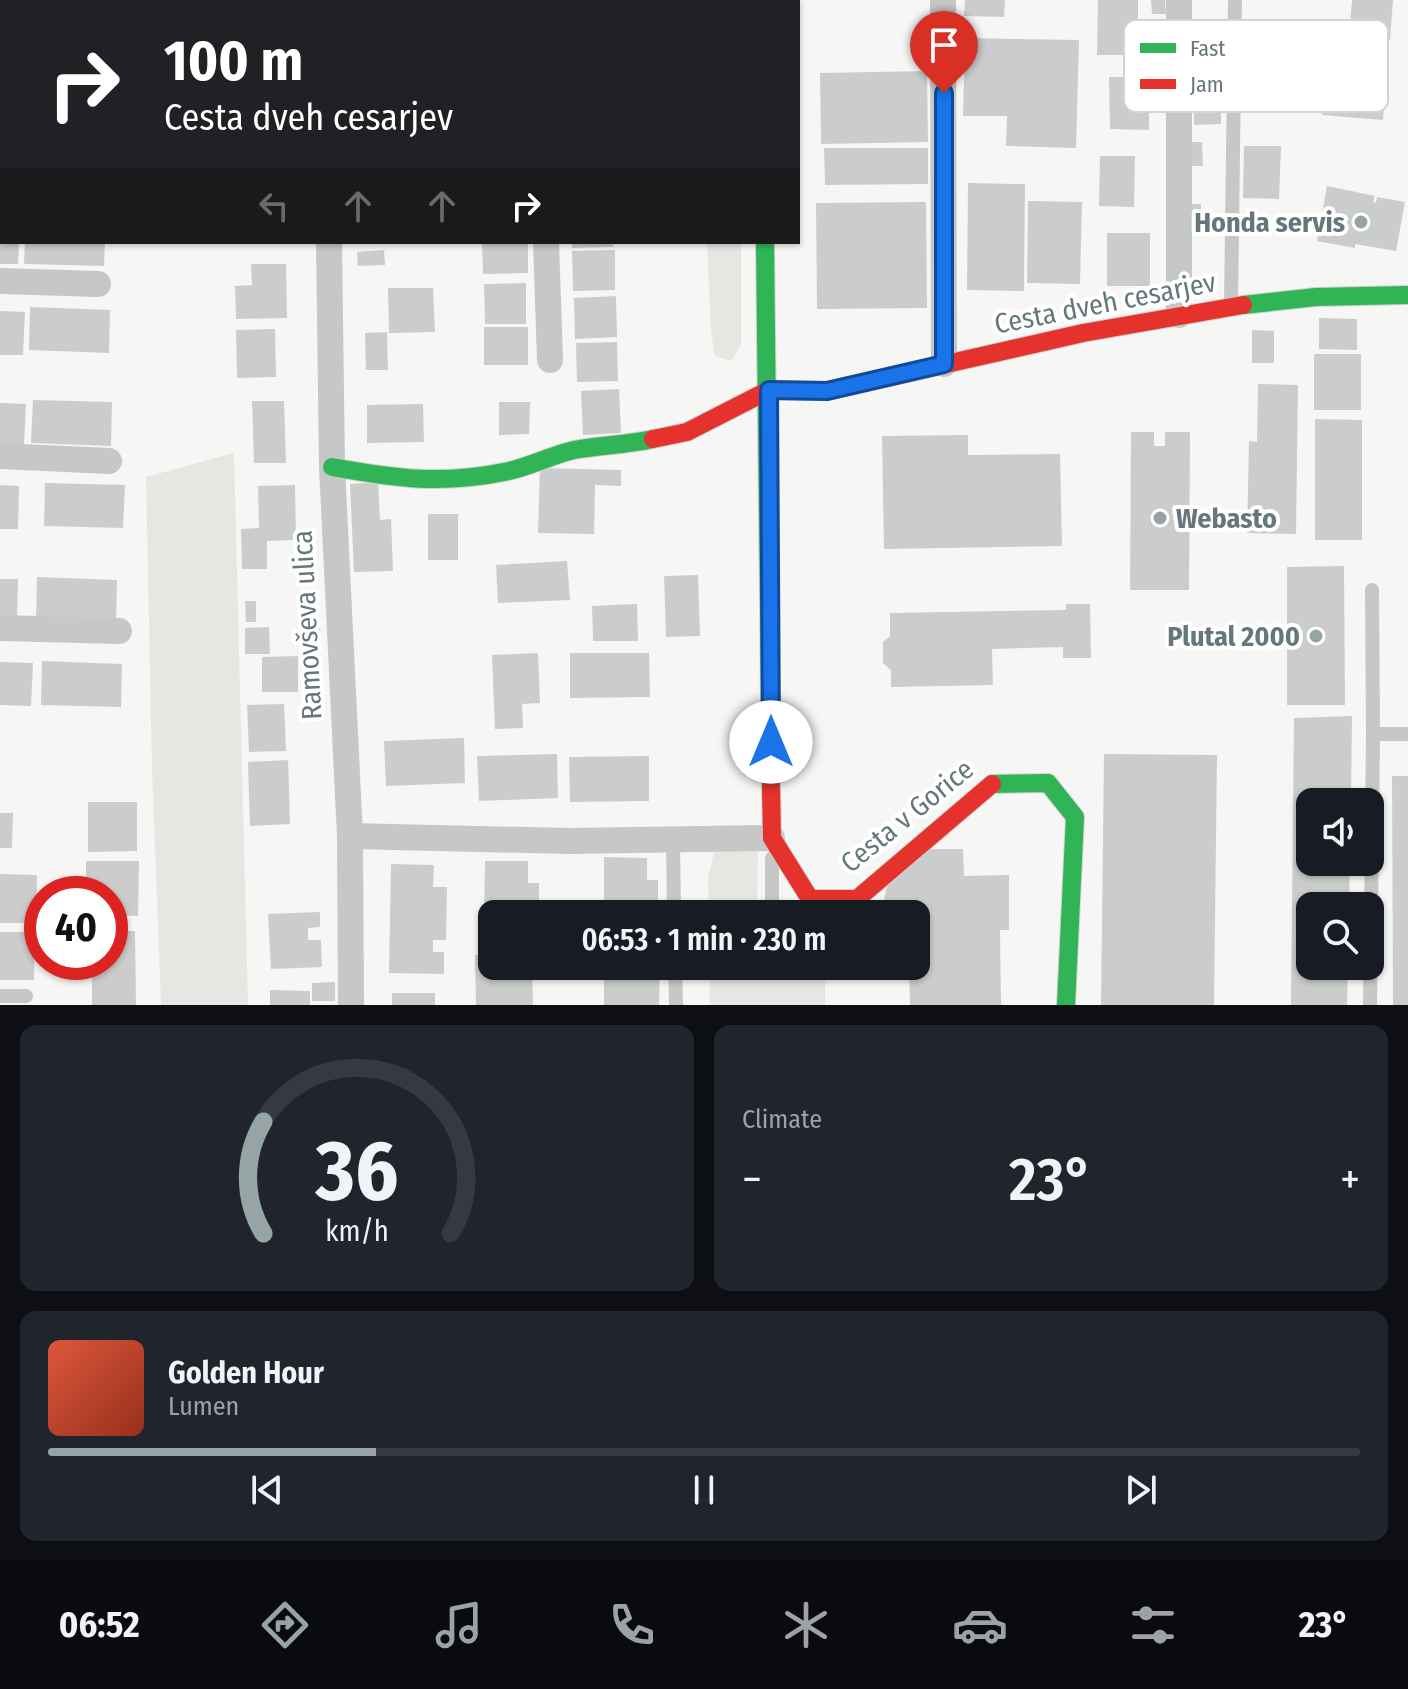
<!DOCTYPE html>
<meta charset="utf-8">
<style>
:root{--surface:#171b24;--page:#20242c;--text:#f1f3f6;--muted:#9ea1a6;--line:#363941;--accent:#97a4a6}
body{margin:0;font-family:"Fira Sans Condensed",sans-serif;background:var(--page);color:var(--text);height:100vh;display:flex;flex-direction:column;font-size:30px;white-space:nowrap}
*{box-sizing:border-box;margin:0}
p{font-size:26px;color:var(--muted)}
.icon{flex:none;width:44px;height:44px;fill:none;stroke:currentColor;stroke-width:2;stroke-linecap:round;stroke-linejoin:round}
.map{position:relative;height:1005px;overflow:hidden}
.details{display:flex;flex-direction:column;gap:20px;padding:20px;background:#0d0f14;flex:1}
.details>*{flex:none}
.hud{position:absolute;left:0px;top:0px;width:800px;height:244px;box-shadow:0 2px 6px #0004;background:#202124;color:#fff;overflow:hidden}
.tools{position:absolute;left:1296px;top:788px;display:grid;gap:16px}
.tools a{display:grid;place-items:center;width:88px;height:88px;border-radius:16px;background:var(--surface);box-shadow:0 2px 6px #0004;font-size:40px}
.speed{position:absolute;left:24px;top:876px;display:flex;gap:16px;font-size:40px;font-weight:700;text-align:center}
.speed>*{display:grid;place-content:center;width:104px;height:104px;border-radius:50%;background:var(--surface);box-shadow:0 2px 6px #0004;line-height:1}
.speed .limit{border:12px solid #d22;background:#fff;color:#111}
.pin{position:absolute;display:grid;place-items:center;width:68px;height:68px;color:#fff;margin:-82px -34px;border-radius:50% 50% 50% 0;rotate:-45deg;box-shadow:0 0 8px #0007}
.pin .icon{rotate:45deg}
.me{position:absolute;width:88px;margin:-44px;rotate:0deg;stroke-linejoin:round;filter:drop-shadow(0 0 6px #0008)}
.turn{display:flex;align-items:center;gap:28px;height:168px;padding:0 32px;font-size:36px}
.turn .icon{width:104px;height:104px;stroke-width:2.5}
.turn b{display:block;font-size:56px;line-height:68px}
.lanes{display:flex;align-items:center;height:76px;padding:0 32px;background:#0003;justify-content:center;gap:40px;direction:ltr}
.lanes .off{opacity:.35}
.big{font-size:60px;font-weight:600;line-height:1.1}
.details .card{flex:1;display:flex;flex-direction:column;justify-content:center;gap:12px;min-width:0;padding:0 28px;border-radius:16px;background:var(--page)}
.details .dial{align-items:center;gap:0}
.dial svg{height:208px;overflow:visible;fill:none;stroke:var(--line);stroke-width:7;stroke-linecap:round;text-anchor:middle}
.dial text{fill:var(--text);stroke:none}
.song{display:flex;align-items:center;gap:24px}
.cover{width:96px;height:96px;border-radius:12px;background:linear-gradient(135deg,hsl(10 70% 55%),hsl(10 70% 35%))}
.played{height:8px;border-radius:4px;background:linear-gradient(90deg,var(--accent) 25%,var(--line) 25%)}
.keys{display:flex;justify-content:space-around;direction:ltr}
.heat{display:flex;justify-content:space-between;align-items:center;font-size:44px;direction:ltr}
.details .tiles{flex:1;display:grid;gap:20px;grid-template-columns:1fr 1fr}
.card:last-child{grid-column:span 2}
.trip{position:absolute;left:478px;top:900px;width:452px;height:80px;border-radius:16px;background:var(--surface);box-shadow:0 2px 6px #0004;font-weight:600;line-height:80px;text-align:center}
.menu{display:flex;height:128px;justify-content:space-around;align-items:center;background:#090b0e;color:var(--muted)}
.menu .icon{width:56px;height:56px}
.menu .current{color:var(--accent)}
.menu b{font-size:36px;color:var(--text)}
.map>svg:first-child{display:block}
</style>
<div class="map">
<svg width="1408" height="1005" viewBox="0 0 1408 1005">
<rect width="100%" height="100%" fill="#f6f6f5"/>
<g fill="#e6e7e3">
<path d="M707,242H741V345L731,361L715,356L711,332Z"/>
<path d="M234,453L248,1005H161L152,769L146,477Z"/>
<path d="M715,850L758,851L757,914H709L708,877Z"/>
<path d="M709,966H759L784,977H825V1005H710Z"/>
</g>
<g fill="#cbcdcd">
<path d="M965,0H1005L1004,17L964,16Z"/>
<path d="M1098,0H1138V55H1097Z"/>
<path d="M1151,0H1165L1166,14H1152Z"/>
<path d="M1352,0H1393L1390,40L1349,37Z"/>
<path d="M965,38L1079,40L1076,148L1006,146L1007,116H963Z"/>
<path d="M1325,67L1387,72L1383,120L1322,115Z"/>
<path d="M927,71L928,142L821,144L820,73Z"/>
<path d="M1193,71H1221V124L1194,125V100H1188V90H1193Z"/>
<path d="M1109,77H1149V130L1110,129Z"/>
<path d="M1185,142H1202L1203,166H1185Z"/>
<path d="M1244,146H1281L1279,199L1243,198Z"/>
<path d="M824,148H928V184L825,185Z"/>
<path d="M1100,156H1135L1134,207L1099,206Z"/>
<path d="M968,183L1025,184L1024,291L967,290Z"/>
<path d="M1327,186L1375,196L1373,202L1376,203L1377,197L1405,202L1396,251L1355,244V248L1317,241Z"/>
<path d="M1028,201L1082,202L1080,284L1027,283Z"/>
<path d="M926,202L927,308L817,309L816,203Z"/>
<rect x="1186" y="204" width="15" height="19"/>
<rect x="1107" y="233" width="43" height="53"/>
<path d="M0,242H19L18,264H0Z"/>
<path d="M25,242H105L104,266L24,264Z"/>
<path d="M482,242H528V273L483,274Z"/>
<path d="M572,242H613V247L572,248Z"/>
<path d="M384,250L385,265L358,266L357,252Z"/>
<path d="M615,250V290L573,291L572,251Z"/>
<path d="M251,264H286L287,318L236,319L235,286L252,285Z"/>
<path d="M526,283V324H485L484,284Z"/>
<path d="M388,288H433L435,332L389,333Z"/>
<path d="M616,296L617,337L575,339L574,298Z"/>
<path d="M30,307L110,310L109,353L29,350Z"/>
<path d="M0,311L25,312L23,355H0Z"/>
<path d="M1319,318L1357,319V350L1319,349Z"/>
<rect x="484" y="327" width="44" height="38"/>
<path d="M275,329L276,377L237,378L236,330Z"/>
<path d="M1252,330L1274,331V363H1252Z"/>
<path d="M387,332L388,370H366L365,333Z"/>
<path d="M617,342L618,381L577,382L576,343Z"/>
<rect x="1314" y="354" width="47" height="56"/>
<path d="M1258,384L1298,385L1296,534L1247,533L1249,441L1257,442Z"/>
<path d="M619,389L621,433L583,435L581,391Z"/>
<path d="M33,400L112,402L111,446L31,443Z"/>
<path d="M252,401H284L286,463H254Z"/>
<path d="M499,402H530L529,434L499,435Z"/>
<path d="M0,403L26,404L24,446H0Z"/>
<path d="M423,404L424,442L367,443V405Z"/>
<path d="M1315,419L1362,420V540H1315Z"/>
<path d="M1131,432H1154V446H1165V432H1190L1189,590H1130Z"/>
<path d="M968,435V455L1060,454L1062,546L884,549L882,436Z"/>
<path d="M540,468L621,470V486L595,485L594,534L538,533Z"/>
<path d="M378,482L380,520L391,519L393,571L354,572L350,484Z"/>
<path d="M45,483L125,485L123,528L44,526Z"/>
<path d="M0,485L19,486L18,529H0Z"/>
<path d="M295,485L296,540L267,541V569H242L241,529L259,528L258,486Z"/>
<rect x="428" y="514" width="30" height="46"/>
<path d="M567,561L570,600L498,603L496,565Z"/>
<path d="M1344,566L1345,705H1287V567Z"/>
<path d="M698,575L700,636L666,637L664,576Z"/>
<path d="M37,577L117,580L116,623L36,620Z"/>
<path d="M0,579H18L17,623L0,622Z"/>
<path d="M245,601H256V622H246Z"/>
<path d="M637,604L638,641H593L592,606Z"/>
<path d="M1066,604H1090L1091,658H1063V647L992,649L993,685L891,687V670L883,663V642L890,636V613L1066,610Z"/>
<path d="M269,627L270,654H245V628Z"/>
<path d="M320,627L321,639L304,640L303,628Z"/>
<path d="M538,653L540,703L522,704L523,728L495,729L492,655Z"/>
<path d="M570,653H649L650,697L570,698Z"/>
<path d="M298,656V692H262V657Z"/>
<path d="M42,661L122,664L121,707L41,705Z"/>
<path d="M0,662L33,663L31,706L0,705Z"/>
<path d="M284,704L286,751L249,752L247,705Z"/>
<path d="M1352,716L1351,802H1310V862H1350L1349,906H1310V966H1348L1347,1005H1291L1294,718Z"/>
<path d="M464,738L465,783L386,786L384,741Z"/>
<path d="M557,754L558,798L479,801L477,756Z"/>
<path d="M1104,754L1217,755L1214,1005H1101Z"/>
<path d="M649,756V801L570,802L569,757Z"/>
<path d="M288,760L290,824L250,826L248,762Z"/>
<path d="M1392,776H1408V1005H1393Z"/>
<path d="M88,802H137V851L88,852Z"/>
<path d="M0,813H13L12,848H0Z"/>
<path d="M924,849H963L964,876L1009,875V930H1000L1001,1005H910L909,966H916V914H881L890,872Z"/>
<path d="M604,857L647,858V880H658V909H604Z"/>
<path d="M86,861H139L138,916L110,915V894H86Z"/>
<path d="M485,861H528V883H539V912H484Z"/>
<path d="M391,864L434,865L433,887H447L446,940H433V952H444V974L389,973Z"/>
<path d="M0,874L37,875L36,923H0Z"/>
<path d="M320,912V927L308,928V940H321L322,967L271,969L268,914Z"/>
<path d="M488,922H492V966H532L533,1005H476L475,955L489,954Z"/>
<path d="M110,931H135L136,1005H92V962H110Z"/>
<path d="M0,932H35L34,980H0Z"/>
<path d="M604,966H660L659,1005H604Z"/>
<path d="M335,982V1001H312V983Z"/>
<path d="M270,990L310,991V1005H270Z"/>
<rect x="392" y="993" width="43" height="12"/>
</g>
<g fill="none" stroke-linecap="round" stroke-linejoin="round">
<g stroke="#d0d2d2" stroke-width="20">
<g id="fast">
<path d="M763,0V2"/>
<path d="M765,242L771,788"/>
<path d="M1243,305L1316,297L1408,295"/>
<path d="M332,467C398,479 442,485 509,471C531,466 552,455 574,450C600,445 627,445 653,439"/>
<path d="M992,784L1048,783L1075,817L1066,1005"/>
</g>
</g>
<g stroke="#d0d2d2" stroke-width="20">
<g id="jam">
<path d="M653,439L687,432L769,390L827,391L1083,333L1243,305"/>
<path d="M771,788L772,838L810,899H857L992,784"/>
</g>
</g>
<g stroke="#c6c8c8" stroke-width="14">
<path d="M1231,306L1235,0"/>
<path d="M1372,590L1373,734H1408"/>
<path d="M673,839L674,914"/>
<path d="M772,914V858"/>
<path d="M675,966L676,1005"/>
<path d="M0,996H26"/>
<path d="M1370,1005L1373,734"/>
</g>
<g stroke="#c6c8c8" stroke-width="26">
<path d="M0,0H11"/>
<path d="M326,0V2"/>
<path d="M537,0V2"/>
<path d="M943,0L944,364"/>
<path d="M1179,0V315"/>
<path d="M0,109H2"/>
<path d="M329,242L332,467L350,836L351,1005"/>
<path d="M546,242L550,360"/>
<path d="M0,281L98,284"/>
<path d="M0,456L109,461"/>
<path d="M0,628L119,631"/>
<path d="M350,836L570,841L772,838"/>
</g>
<use href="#fast" stroke="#30b455" stroke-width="18"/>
<use href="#jam" stroke="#e5322d" stroke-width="18"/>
</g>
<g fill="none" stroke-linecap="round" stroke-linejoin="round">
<g stroke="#114b97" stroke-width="20">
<path id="route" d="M771,742L769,390L827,391L944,364V93"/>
</g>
<use href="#route" stroke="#1a73e8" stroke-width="14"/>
</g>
<g fill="#97a4a6" stroke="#fff" stroke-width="3">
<circle cx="1361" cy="222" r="8"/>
<circle cx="1160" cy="518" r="8"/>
<circle cx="1316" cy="636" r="8"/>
</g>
<g text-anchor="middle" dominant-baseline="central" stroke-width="8" stroke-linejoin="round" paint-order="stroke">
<g font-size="28" font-weight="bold" fill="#64787c" stroke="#fff" text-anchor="end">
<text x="1345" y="222">Honda servis</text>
<text x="1176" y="518" text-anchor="start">Webasto</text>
<text x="1300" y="636">Plutal 2000</text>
</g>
<g font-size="28" fill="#64787c" stroke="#fff">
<text transform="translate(1105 303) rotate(-11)">Cesta dveh cesarjev</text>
<text transform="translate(307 625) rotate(-93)">Ramovševa ulica</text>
<text transform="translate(907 816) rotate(-39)">Cesta v Gorice</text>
</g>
</g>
<rect x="1124" y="20" width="264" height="92" rx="12" fill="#fff" stroke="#d0d6d8" stroke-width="2"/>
<rect x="1140" y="43" width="36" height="10" fill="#30b455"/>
<rect x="1140" y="79" width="36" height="10" fill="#e5322d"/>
<g font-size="22" fill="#64787c">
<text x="1190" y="56">Fast</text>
<text x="1190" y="92">Jam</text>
</g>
</svg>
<div class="tools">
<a><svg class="icon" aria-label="sound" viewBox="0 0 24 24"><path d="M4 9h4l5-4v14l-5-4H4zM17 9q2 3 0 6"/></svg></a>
<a><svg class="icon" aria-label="search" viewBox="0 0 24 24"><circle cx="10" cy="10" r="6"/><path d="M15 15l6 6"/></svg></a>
</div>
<div class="speed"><div class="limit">40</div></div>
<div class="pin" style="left:944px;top:93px;background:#d93025"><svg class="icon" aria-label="arrive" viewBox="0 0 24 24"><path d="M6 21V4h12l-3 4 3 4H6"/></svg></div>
<svg class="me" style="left:771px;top:742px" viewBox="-20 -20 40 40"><circle r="19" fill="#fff"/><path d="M0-13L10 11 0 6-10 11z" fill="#1a73e8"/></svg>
<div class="trip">06:53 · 1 min · 230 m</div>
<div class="hud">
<div class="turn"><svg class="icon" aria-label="right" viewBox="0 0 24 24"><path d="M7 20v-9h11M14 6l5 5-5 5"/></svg><div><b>100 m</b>Cesta dveh cesarjev</div></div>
<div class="lanes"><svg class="icon off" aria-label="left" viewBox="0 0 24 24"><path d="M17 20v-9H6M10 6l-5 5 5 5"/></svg><svg class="icon off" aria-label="ahead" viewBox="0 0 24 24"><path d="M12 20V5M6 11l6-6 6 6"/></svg><svg class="icon off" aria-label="ahead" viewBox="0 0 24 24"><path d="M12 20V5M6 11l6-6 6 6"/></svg><svg class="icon" aria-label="right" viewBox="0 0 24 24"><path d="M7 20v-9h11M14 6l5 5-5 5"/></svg></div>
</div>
</div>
<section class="details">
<div class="tiles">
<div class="card dial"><svg viewBox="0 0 100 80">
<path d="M14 69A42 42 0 1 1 86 69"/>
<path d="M14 69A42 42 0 0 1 14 26" stroke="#97a4a6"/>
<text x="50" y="56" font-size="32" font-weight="700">36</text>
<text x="50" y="72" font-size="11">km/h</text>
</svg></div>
<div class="card"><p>Climate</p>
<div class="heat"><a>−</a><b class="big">23°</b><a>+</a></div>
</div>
<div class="card">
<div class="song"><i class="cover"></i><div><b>Golden Hour</b><p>Lumen</p></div></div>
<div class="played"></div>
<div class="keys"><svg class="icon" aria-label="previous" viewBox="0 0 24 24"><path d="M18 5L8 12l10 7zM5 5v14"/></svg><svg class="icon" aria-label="pause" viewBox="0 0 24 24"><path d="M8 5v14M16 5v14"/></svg><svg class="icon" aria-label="next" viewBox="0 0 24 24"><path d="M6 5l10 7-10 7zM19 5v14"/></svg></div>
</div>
</div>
</section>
<nav class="menu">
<b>06:52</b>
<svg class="icon current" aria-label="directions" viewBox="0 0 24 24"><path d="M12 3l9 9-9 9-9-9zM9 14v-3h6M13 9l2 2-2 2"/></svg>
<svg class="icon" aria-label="music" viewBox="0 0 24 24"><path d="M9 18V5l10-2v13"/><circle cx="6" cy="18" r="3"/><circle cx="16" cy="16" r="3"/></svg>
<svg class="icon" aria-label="phone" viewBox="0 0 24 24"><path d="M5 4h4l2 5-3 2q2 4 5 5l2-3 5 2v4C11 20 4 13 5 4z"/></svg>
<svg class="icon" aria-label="climate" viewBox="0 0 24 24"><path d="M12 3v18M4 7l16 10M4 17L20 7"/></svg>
<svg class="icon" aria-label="car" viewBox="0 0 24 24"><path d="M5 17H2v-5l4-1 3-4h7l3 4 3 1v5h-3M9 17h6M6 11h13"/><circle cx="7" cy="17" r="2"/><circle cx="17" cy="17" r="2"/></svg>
<svg class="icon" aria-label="filters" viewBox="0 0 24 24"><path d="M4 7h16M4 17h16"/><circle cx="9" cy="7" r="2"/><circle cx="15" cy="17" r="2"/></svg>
<b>23°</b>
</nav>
